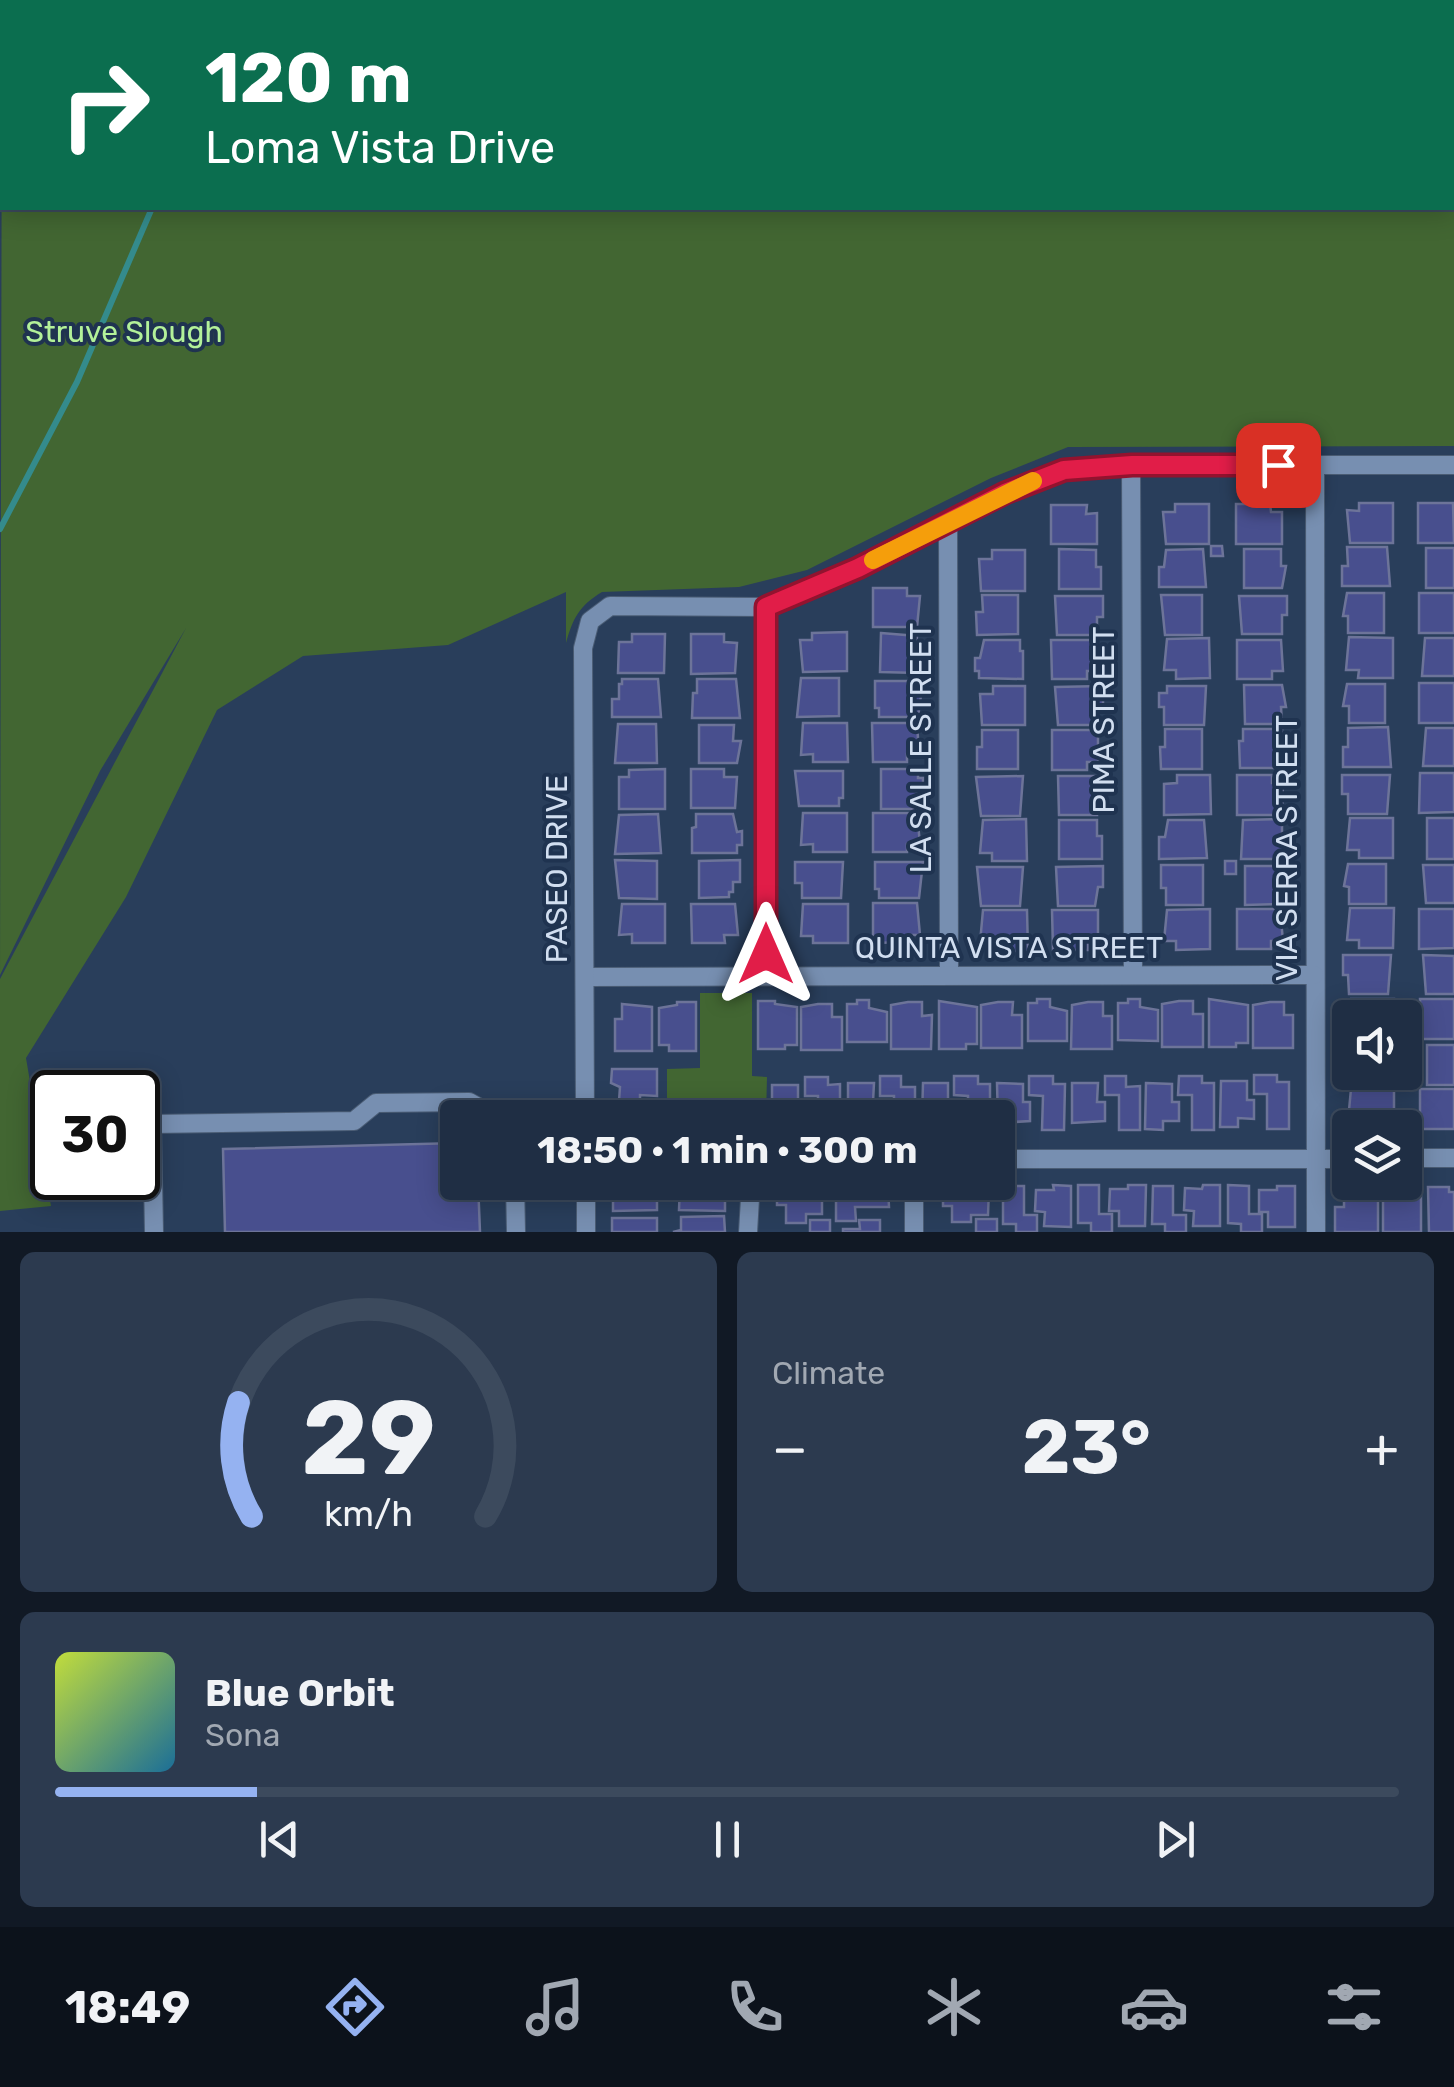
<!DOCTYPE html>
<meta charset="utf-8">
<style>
:root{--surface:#1f2e44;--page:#2c3a4f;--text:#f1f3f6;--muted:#a1a8b2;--line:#3c4a5d;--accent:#95b2f1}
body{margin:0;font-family:Rubik,sans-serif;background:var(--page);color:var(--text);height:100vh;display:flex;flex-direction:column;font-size:38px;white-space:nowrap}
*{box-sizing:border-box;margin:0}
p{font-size:32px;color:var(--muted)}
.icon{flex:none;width:55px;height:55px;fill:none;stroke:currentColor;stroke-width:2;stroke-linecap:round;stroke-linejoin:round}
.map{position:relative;height:1232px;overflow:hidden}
.details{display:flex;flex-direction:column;gap:20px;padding:20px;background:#111925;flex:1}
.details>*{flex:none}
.banner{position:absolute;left:0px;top:0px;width:1455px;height:210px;box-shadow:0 5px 25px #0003,0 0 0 2px var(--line);background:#0b6e4f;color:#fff;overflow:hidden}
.buttons{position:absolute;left:1332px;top:1000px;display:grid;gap:20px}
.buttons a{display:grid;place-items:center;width:90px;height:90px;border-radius:10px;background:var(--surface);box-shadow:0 5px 25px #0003,0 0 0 2px var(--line);font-size:50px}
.speed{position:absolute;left:30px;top:1070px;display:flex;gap:20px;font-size:50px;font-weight:700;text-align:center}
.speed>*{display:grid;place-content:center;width:130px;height:130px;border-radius:50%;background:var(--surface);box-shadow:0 5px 25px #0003,0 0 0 2px var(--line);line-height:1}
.speed .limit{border:5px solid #111;border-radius:15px;background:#fff;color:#111}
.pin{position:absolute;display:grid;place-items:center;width:85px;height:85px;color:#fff;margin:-42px;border-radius:20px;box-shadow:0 5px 15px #0006}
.me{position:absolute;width:110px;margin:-55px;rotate:0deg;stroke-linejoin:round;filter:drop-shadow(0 0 8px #0008)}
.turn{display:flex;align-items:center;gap:35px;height:210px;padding:0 40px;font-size:45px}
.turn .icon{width:130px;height:130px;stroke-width:2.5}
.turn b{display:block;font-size:70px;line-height:85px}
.big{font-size:75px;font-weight:700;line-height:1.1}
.details .tile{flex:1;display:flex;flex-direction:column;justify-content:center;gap:15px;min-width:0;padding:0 35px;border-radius:15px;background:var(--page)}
.details .dial{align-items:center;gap:0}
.dial svg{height:260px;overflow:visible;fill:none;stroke:var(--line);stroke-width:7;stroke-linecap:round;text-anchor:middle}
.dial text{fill:var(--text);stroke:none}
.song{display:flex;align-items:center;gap:30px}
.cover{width:120px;height:120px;border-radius:15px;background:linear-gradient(135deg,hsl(70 70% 55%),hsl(200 70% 35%))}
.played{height:10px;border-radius:5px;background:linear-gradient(90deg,var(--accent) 15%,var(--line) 15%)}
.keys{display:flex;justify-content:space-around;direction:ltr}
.heat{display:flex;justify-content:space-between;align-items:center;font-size:55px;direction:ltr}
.details .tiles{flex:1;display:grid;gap:20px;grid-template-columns:1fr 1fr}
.tile:last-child{grid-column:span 2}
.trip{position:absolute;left:440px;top:1100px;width:575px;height:100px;border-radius:10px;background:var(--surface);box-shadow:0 5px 25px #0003,0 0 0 2px var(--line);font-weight:700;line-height:100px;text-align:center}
.dock{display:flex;height:160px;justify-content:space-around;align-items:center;background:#0c121b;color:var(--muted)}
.dock .icon{width:70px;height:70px}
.dock .selected{color:var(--accent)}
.dock b{font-size:45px;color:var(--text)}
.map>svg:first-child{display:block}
</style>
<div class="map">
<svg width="1454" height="1232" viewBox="0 0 1454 1232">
<rect width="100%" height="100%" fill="#293e5b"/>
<g fill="#426632">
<path d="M2,0H627L2,2V208H1452V2H983L1454,0V446L1068,447L991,478L807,570L739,587L602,592C579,606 573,618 566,643V592L448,645L303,656L217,710L126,897L26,1058L51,1206L0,1211V979L186,628L100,771L0,975Z"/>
<path d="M700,993H752V1076L767,1077L766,1117H667V1069L700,1068Z"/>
</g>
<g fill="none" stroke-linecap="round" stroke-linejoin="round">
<g stroke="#348b8c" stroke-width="6">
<path d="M235,2L236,0"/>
<path d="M0,529L77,382L152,208"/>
</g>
</g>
<g fill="#484f8e" stroke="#6d7499" stroke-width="2.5">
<path d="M1359,503H1393V543H1350L1347,510L1359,511Z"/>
<path d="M1418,503H1453L1454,543H1418Z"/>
<path d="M1175,504H1209V544H1166L1163,512H1175Z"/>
<path d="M1236,504H1270L1271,512H1282V544H1236Z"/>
<path d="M1051,505H1087L1086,514L1097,513V544H1051Z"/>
<path d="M1211,546H1222L1223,556H1211Z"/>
<path d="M1347,547H1387L1390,586H1342V566H1348Z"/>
<rect x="1426" y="548" width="28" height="40"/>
<path d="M1059,549L1096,550V567H1101V589H1059Z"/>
<path d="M1203,549L1206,587H1159V567H1164L1166,550Z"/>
<path d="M1244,549H1281V566H1286L1282,588H1244Z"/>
<path d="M992,550H1025V591H981L979,559H992Z"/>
<path d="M873,588H907V596H920L917,627H873Z"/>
<path d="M1347,593H1384V633H1348V616H1343Z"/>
<rect x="1419" y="593" width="35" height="40"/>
<path d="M982,595H1018V634L977,635L976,612H983Z"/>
<path d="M1161,595H1202V635H1165Z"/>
<path d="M1055,596H1103V617H1097V635H1057Z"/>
<path d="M1239,596H1287V615H1282V634H1242Z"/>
<path d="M847,632V671L803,672L800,640H812V633Z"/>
<path d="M881,633L917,636L916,649H923L919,673L880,672Z"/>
<path d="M632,634H665L664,673H618L619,642H632Z"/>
<path d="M691,634H724V642L737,643L735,673L691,674Z"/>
<path d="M1349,637L1393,638V678H1358L1359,670H1346Z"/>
<path d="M1209,638L1210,678L1176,679V670H1164L1167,639Z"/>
<path d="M1425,638H1454V676H1422Z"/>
<path d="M984,640H1020V651H1023V679L979,678V671H975V658H980Z"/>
<path d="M1051,640H1097V671H1087V679H1052Z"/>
<path d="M1237,640H1281L1283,671H1272V679H1237Z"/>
<path d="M801,678H839V716L797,717Z"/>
<path d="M622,679H658L661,717H612V699H619V684H622Z"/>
<path d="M697,679H736L740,718H692L693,693H697Z"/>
<path d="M875,681H923L918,717H879V708H875Z"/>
<rect x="1419" y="683" width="35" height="40"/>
<path d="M1347,684H1385V723H1349V706H1343Z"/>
<path d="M1244,685H1282L1286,707H1281L1282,724H1245Z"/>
<path d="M993,686H1025V725H982L980,694H993Z"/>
<path d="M1103,686V706H1097V725H1058L1055,687Z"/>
<path d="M1167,686H1206L1204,725H1164V707H1159V693H1167Z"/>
<path d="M803,723H847L848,762H813V754L801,755Z"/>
<path d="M872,723H917L919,754H907V762H873Z"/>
<path d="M618,724H656L657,763H615Z"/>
<path d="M699,725H734L733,741H741L737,763H699Z"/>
<path d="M1388,727L1391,767H1343V747H1348V728Z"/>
<path d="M1426,728H1454V766H1423Z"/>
<path d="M1165,729H1202V769H1161L1160,747H1165Z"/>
<path d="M1243,729H1282V747H1288V760L1280,761V768H1240L1239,741H1243Z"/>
<path d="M982,730H1018V769H977V747H982Z"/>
<path d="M1052,730H1098V762H1087V770H1052Z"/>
<path d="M665,769V809H619V777H629V770Z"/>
<path d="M691,769H724V777H737L735,808H691Z"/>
<path d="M881,769H918V778H923V791H917V809H881Z"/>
<path d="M795,771H843V798H839V806H799Z"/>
<path d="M1420,773H1454V812L1419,813Z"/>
<path d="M1177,775H1210L1211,814L1164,815V784L1177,783Z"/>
<path d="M1237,775H1272V783H1283L1282,815H1237Z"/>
<path d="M1342,775H1390L1387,814H1348V794H1342Z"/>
<path d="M1023,776L1020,816H981L976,777Z"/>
<path d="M1058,776H1104V797H1097V815H1059Z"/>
<path d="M803,813H847V852H813V844L801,845Z"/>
<path d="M873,813H917L920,844H907V852H873Z"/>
<path d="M658,814L661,853L615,854L619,815Z"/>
<path d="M696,814H733L737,832L742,831V845H737V853H692V828L696,827Z"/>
<path d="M1350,818H1393V858H1359V850H1347Z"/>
<rect x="1427" y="818" width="27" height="41"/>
<path d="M1026,819L1027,861H992V853H980L983,820Z"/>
<path d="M1282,819V838H1288L1285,859H1241L1243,820Z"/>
<path d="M1059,820H1097V836H1102V859H1059Z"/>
<path d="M1168,820H1204L1207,858L1159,859V837H1165Z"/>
<path d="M615,860L657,861V899L619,898Z"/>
<path d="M740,860V882H733V892H729V897L699,898V861Z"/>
<rect x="1225" y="861" width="11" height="13"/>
<path d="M795,862H843L841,898H802V883H795Z"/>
<path d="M875,862H923L919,898H879V889H875Z"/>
<path d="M1348,864H1386V904H1349V887L1344,886Z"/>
<path d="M1161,865H1203V905H1166V888H1161Z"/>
<path d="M1423,865H1454V903H1426Z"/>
<path d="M1103,866V887H1098L1095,906H1058L1056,867Z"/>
<path d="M1245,866H1286L1282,904L1245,905Z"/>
<path d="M977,867H1023L1020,906H981Z"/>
<path d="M873,903H917L920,935H908V942L873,943Z"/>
<path d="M622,904H665V943H632V934L619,935Z"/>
<path d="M691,904H735L738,935H724L725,943H692Z"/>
<path d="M803,904H848V943H813V936H801Z"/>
<path d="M1350,908H1394L1393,948H1359V940H1347Z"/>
<path d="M1210,909V949L1176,950V941H1164L1167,910Z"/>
<path d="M1237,909H1280L1283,941H1271V949H1237Z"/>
<path d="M1419,909H1454V948L1419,949Z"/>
<path d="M983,910H1027L1028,951H992V943H980Z"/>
<path d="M1052,910H1098V941H1088V950H1053Z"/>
<path d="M1343,955H1391L1388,994H1349L1348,975H1343Z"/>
<path d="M1423,955L1454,956V994H1426Z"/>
<path d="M1037,999H1050V1007L1067,1011V1041H1028V1003H1037Z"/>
<path d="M1128,999H1140V1007L1158,1010V1041L1118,1040V1003H1128Z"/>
<path d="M1209,999L1248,1005V1043H1236V1047H1209Z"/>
<path d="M1351,999H1394V1018H1350L1348,1031Z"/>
<rect x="1420" y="999" width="34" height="40"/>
<path d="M857,1000H869V1008L887,1012V1042H847V1004H857Z"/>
<path d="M758,1001H775V1004L797,1007V1045H785V1049H758Z"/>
<path d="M939,1001L977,1007V1044H966V1049H939Z"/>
<path d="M1179,1001H1193V1014H1203V1047H1162V1004Z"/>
<path d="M677,1002H696V1051H669V1045H659V1008L677,1005Z"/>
<path d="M908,1002H922V1016L932,1015L931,1049H891V1005Z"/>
<path d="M998,1002H1013L1012,1015H1022V1048H981V1005Z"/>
<path d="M1088,1002H1103V1016H1112V1049H1071L1072,1005Z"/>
<path d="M1270,1002H1284V1015H1293V1048H1253V1005Z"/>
<path d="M622,1004L652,1007V1051H615V1019H622Z"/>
<path d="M818,1004H832V1017H842V1050H801V1007Z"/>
<path d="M1343,1045H1350V1072H1388V1084L1349,1085V1065H1343Z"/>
<rect x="1427" y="1045" width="27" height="40"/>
<path d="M612,1069H657V1096L640,1095V1102L619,1101L620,1087L611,1083Z"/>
<path d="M1254,1075H1277V1082H1289V1129H1267V1094H1254Z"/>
<path d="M880,1076H901V1087H915V1118H894V1096H880Z"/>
<path d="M954,1076H978V1084H990V1118H968V1096L954,1095Z"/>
<path d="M1029,1076H1053V1084H1065L1064,1130H1042L1043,1096L1029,1095Z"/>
<path d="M1105,1076H1126V1087L1140,1086V1130H1119V1095H1105Z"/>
<path d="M1179,1076H1202V1083H1214V1130H1192V1095H1178Z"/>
<path d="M805,1077H828V1085L840,1084V1118H818V1096H805Z"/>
<path d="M1221,1081H1247V1100H1254V1119L1238,1118V1127H1220Z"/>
<path d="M848,1083H874L873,1102H881V1118H848Z"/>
<path d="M923,1083H948V1101L956,1102L955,1118H922Z"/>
<path d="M997,1083L1023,1084V1102H1030V1121L998,1123Z"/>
<path d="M1072,1083H1098L1097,1102H1105V1121L1072,1123Z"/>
<path d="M1146,1083L1172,1084V1102H1179V1121H1163V1130L1145,1129Z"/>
<path d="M772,1085H798V1103H806L805,1118H772Z"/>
<path d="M1351,1089H1394V1128H1360V1121H1348Z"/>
<rect x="1420" y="1089" width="34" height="40"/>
<path d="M664,1100V1118H612L611,1115L645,1114L644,1101Z"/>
<path d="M458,1143V1182H478L480,1232H225L223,1149Z"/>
<path d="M645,1182H665V1198H657V1210L613,1211V1189H646Z"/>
<path d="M717,1182V1192L725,1195V1211L679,1210L680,1184Z"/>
<path d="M1053,1185L1071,1186V1227L1044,1226L1045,1212L1035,1211L1036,1190H1054Z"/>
<path d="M1078,1185H1099V1214H1112V1232H1091V1223H1078Z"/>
<path d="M1128,1185H1146L1145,1226H1119V1211H1109L1110,1189H1128Z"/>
<path d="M1203,1185H1220V1226H1193L1194,1211L1184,1210L1185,1188L1202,1189Z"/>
<path d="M1228,1185L1249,1186V1214H1262V1232H1241V1224L1228,1223Z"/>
<path d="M844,1186H888L889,1207H855L856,1221H836V1199H844Z"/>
<path d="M1003,1186H1024V1215H1037V1232H1016V1224H1003Z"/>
<path d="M1153,1186H1173V1215H1186V1232H1165V1224H1152Z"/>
<path d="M1277,1186H1295V1227H1268V1212H1259V1190H1277Z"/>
<path d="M1428,1187H1449V1192H1454V1232H1429Z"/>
<path d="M777,1188H822V1214H806V1223H786V1205H777Z"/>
<path d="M943,1188L989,1189L988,1215H971V1222H952V1206H943Z"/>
<path d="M1399,1190H1421V1232H1383V1195H1399Z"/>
<path d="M1344,1194L1378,1198V1232H1335V1207H1344Z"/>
<path d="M724,1216L725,1232H673L681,1230V1217Z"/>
<rect x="612" y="1218" width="45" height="14"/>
<rect x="976" y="1219" width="21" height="13"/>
<rect x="810" y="1220" width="20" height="12"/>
<path d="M859,1220H880V1232H843V1229H860Z"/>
</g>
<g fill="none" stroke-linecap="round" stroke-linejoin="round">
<g stroke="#4a5c74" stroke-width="20">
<g id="minor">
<path d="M827,0H836"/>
<path d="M1131,465L1133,975"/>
<path d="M1315,465L1316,1232"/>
<path d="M948,521L949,975"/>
<path d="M766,975V607"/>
<path d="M585,977L1314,975"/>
<path d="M585,1118L583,648L590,621L610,606L766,607L858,568L1005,493L1064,471L1131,465H1454"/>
<path d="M1405,1158H1454"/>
<path d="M998,1159H1350"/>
<path d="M515,1182L516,1232"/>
<path d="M586,1182V1232"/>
<path d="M914,1182V1232"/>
<path d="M154,1232L152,1124L354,1121L376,1103L469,1102L498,1118"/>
<path d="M748,1232L751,1182"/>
</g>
</g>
<use href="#minor" stroke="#778fb1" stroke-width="18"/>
</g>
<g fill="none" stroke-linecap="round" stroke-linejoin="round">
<g stroke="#92132f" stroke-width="25">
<path id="route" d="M766,954V607L858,568L1005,493L1064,470L1132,465H1278"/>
</g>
<use href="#route" stroke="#e11d48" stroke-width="18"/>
<path stroke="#f59e0b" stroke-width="18" d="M873,560L1033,481"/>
</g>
<g text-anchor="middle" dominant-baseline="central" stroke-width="8" stroke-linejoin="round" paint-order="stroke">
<g font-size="30" fill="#b3f199" stroke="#1f3350">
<text x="124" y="332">Struve Slough</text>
</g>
<g font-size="30" fill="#d1def0" stroke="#1f3350">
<text transform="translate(1104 720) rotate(-90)">PIMA STREET</text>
<text transform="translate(921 748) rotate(-90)">LA SALLE STREET</text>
<text transform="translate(1287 848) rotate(-90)">VIA SERRA STREET</text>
<text transform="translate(557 869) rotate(-90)">PASEO DRIVE</text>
<text x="1009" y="948">QUINTA VISTA STREET</text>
</g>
</g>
</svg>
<div class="buttons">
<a><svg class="icon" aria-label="sound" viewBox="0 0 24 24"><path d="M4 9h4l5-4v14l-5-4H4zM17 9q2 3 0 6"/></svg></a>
<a><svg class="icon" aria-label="layers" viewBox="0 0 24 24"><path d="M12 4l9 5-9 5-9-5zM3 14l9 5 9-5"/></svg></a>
</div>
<div class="speed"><div class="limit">30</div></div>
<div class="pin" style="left:1278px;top:465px;background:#d93025"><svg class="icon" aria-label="arrive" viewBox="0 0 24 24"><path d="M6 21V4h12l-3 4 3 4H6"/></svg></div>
<svg class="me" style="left:766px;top:954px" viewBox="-20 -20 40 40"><path d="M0-17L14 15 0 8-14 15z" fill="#e11d48" stroke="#fff" stroke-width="4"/></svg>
<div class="trip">18:50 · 1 min · 300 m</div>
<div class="banner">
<div class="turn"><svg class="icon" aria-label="right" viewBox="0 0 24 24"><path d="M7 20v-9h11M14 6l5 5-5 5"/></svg><div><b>120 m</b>Loma Vista Drive</div></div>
</div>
</div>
<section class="details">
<div class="tiles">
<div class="tile dial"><svg viewBox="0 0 100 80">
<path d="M14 69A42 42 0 1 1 86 69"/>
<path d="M14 69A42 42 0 0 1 10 34" stroke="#95b2f1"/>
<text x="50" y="56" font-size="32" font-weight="700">29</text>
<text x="50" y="72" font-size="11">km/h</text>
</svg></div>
<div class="tile"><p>Climate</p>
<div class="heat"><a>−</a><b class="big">23°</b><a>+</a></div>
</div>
<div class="tile">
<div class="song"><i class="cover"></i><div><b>Blue Orbit</b><p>Sona</p></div></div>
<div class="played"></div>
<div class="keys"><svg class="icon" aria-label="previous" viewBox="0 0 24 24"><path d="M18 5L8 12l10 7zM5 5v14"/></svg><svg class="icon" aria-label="pause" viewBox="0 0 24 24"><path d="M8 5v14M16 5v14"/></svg><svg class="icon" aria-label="next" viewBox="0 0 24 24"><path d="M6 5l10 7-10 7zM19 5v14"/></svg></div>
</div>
</div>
</section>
<nav class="dock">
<b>18:49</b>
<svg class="icon selected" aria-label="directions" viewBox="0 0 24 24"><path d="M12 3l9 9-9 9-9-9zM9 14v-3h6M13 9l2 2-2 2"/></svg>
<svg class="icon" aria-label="music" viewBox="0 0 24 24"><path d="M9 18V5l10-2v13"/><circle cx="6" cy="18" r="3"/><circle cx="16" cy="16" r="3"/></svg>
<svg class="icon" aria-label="phone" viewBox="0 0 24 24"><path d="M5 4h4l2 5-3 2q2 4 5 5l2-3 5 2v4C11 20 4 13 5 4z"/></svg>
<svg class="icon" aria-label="climate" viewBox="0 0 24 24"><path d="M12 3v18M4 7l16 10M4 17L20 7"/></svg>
<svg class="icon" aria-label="car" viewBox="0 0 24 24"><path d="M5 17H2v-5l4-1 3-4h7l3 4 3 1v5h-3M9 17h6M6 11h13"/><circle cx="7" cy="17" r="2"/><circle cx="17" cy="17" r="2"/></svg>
<svg class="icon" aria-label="filters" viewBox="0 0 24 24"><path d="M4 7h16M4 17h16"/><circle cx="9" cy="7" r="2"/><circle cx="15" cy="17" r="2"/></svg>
</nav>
